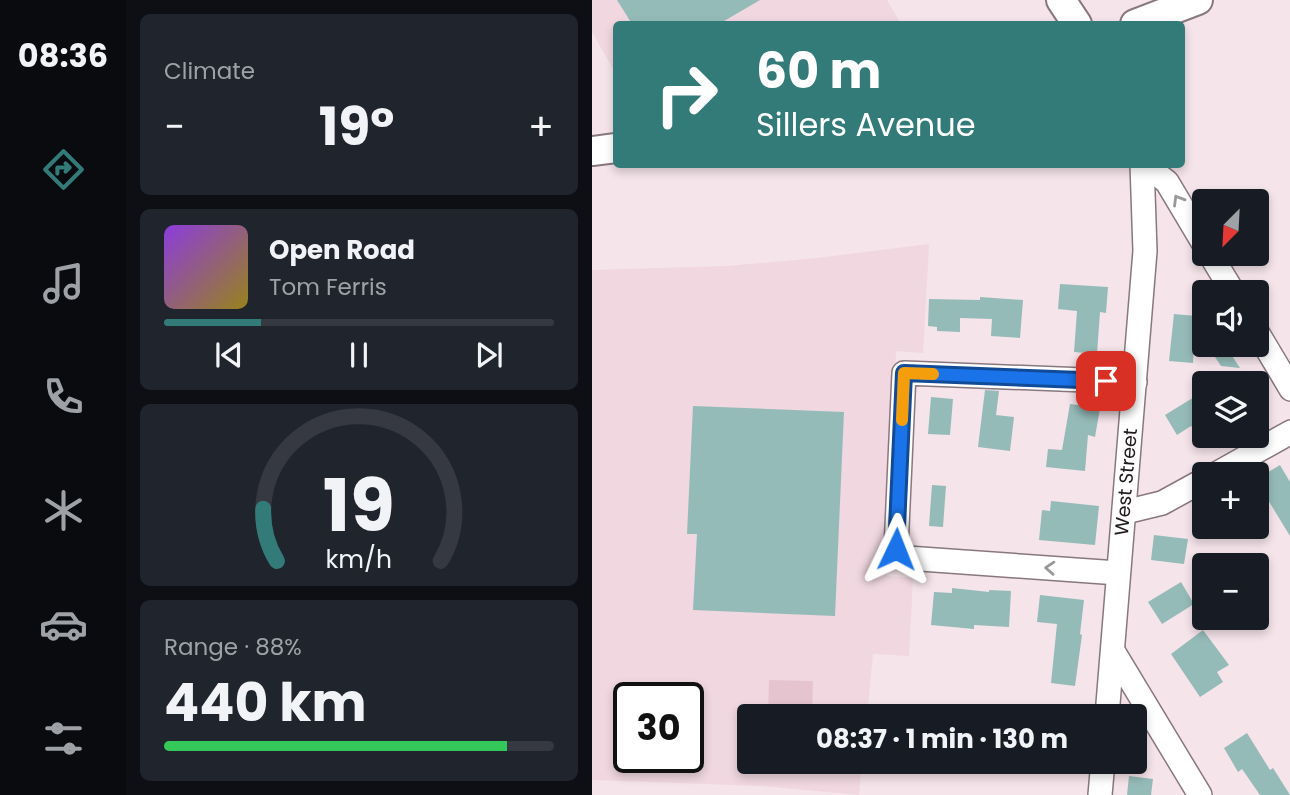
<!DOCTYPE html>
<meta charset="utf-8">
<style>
:root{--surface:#171b24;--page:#20242c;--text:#f1f3f6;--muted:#9ea1a6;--line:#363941;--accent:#327b78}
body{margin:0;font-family:Poppins,sans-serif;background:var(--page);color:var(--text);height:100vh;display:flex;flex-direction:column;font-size:26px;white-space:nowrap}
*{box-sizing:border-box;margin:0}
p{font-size:23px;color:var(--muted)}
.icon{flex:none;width:38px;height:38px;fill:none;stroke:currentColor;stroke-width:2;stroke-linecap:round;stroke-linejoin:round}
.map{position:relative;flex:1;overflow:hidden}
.drawer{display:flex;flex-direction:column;gap:14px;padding:14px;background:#0d0f14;width:466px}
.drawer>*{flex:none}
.hud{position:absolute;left:21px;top:21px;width:572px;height:147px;border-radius:7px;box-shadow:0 4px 10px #0003;background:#327b78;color:#fff;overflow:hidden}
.needle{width:46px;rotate:204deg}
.tools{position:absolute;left:600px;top:189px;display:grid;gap:14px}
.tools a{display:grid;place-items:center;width:77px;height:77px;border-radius:7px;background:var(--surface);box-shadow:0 4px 10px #0003;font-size:35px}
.speed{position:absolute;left:21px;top:682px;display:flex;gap:14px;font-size:35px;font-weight:700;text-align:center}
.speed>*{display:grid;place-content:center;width:91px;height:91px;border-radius:50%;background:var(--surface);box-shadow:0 4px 10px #0003;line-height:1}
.speed .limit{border:4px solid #111;border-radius:10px;background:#fff;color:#111}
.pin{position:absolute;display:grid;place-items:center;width:60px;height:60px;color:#fff;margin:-30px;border-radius:14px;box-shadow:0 4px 10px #0006}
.me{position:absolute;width:77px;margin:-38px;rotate:2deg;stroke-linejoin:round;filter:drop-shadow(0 0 5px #0008)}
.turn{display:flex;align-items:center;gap:24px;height:147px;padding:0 28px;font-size:32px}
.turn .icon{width:91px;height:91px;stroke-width:2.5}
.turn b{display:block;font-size:49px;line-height:60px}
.big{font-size:52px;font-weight:700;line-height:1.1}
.drawer .tile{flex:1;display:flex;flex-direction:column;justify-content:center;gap:10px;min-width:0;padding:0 24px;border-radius:10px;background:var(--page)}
.drawer .dial{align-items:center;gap:0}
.dial svg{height:182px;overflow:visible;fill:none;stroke:var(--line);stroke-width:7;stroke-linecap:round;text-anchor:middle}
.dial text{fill:var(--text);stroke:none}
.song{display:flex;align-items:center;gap:21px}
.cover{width:84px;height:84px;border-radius:10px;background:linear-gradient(135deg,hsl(270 70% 55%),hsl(50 70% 35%))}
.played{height:7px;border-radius:4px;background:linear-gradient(90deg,var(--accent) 25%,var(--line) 25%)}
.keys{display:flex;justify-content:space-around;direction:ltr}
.heat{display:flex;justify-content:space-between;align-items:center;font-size:38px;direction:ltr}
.charge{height:10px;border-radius:5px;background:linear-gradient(90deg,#34c759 88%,var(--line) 0)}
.trip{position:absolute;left:145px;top:704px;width:410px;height:70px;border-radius:7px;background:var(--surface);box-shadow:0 4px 10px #0003;font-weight:700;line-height:70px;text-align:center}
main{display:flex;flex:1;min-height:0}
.menu{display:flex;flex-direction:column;width:126px;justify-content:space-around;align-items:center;background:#090b0e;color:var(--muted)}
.menu .icon{width:49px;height:49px}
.menu .active{color:var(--accent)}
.menu b{font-size:32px;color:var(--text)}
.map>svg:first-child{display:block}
</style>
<main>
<nav class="menu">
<b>08:36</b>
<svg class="icon active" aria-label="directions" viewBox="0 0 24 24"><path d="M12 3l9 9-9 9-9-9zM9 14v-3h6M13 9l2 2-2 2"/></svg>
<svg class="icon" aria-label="music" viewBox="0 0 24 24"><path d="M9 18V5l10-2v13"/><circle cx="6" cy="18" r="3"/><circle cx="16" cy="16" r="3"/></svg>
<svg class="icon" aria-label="phone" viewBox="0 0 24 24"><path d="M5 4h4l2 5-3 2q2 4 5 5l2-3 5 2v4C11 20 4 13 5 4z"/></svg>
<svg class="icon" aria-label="climate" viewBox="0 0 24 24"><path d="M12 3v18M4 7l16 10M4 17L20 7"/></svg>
<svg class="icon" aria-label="car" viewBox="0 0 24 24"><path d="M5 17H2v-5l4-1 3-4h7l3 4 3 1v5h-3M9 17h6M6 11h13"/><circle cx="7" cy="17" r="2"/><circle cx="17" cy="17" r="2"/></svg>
<svg class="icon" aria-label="filters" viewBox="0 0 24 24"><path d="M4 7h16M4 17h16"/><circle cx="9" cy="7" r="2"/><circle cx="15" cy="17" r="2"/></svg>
</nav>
<section class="drawer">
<div class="tile"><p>Climate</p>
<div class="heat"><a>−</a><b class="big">19°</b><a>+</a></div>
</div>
<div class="tile">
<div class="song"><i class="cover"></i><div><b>Open Road</b><p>Tom Ferris</p></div></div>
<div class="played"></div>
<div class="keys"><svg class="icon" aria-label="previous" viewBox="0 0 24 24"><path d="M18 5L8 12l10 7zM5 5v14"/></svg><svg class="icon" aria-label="pause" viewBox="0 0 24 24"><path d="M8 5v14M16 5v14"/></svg><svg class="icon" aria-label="next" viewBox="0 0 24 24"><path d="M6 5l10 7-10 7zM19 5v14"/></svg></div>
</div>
<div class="tile dial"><svg viewBox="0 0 100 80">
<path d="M14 69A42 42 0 1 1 86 69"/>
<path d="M14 69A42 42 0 0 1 8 46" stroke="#327b78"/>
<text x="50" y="56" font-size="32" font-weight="700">19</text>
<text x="50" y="72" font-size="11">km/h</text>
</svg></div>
<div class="tile"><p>Range · 88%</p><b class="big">440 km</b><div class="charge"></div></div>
</section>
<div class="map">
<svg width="699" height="795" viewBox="0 0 699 795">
<rect width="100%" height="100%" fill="#f5e4ea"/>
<g fill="#f0d7e0" fill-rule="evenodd">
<path d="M0,0H295L309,24H24V74L0,32Z"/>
<path d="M337,244L331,353L304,351L295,576L321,578L317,656L281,654L275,716H158V761H270L267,795L170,786L0,780V270L135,266L225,258ZM37,698H96V758H37Z"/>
</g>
<path fill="#e5c4d0" d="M177,680L221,681L220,716H176Z"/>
<g fill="#95bbb8">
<path d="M25,0H168L127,24H40Z"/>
<path d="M468,284L516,287L514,313L508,312L505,354L482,352L485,311L466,309Z"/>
<path d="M388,297L431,300L428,338L399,336L400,319L368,318V332L345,331V327L336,326L337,299L388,300Z"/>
<path d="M582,314L604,316L601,363L577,361Z"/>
<path d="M633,345L648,368L629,366L621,354Z"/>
<path d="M393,390L407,391L404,415L422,417L418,451L386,447Z"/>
<path d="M612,391V423L602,429L599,426L585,435L573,415Z"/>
<path d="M339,397L361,399L358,435L336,434Z"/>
<path d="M478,404L508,408L503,437L496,435L493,471L454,467L456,449L470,450Z"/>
<path d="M101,406L252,412L243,616L101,610L105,534H95Z"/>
<path d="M688,465L698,482V536L665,482V479Z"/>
<path d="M340,485L354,486L351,527L337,526Z"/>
<path d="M459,501L507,506L503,545L447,540L450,510L458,511Z"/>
<path d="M562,535L596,539L592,564L559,560Z"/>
<path d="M589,582L602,604L570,624L556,602Z"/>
<path d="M360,588L397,592V590L419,591L417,627L382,625V629L339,625L342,592L360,593Z"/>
<path d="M448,595L492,600L488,634L490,635L483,686L459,683L465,624L445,622Z"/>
<path d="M611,630L637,665L625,672L631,682L608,697L579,654Z"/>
<path d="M655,733L678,770L681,768L698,795H668L650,769L646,772L632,748Z"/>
<path d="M537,776L561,779L559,795H535Z"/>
</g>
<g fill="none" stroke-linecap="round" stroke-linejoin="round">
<g stroke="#88787e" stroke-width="26">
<g id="minor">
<path d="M552,164L575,182L612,244"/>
<path d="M618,254L641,292"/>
<path d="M665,332L699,389"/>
<path d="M624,474L699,432"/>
<path d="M533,512L570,503L612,480"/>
<path d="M526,573L315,558L308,555L304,549L312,373L543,382"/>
<path d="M521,651L608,795"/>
<path d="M515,716L553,251L550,164"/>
<path d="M508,795L511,761"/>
</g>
</g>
<g stroke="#88787e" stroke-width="32">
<g id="major">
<path d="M469,0L485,24"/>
<path d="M543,24L606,0"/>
<path d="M0,151L24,148"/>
</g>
</g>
<use href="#minor" stroke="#fff" stroke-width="23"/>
<use href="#major" stroke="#fff" stroke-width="28"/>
</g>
<defs><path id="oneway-chevron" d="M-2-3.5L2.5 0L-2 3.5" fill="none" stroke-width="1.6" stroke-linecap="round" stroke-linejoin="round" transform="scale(1.75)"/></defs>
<g stroke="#9a9898">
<use href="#oneway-chevron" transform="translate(586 200) rotate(-121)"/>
<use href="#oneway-chevron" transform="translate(458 568) rotate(-176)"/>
</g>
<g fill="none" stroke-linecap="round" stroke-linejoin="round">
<g stroke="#114b97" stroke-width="18">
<path id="route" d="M304,549L312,373L514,381"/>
</g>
<use href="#route" stroke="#1a73e8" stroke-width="12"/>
<path stroke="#f59e0b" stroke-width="12" d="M310,420L312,373L341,374"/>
</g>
<g text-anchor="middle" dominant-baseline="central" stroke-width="5" stroke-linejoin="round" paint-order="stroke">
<g font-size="19" fill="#1f191b" stroke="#fff">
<text transform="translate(534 482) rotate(-85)">West Street</text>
</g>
</g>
</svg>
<div class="tools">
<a><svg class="needle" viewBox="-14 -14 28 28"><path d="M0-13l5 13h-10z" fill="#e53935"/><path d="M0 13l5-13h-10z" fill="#9ea1a6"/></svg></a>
<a><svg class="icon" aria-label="sound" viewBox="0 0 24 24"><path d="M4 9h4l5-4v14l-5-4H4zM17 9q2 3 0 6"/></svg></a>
<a><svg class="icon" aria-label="layers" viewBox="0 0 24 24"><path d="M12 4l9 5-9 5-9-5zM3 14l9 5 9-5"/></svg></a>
<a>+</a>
<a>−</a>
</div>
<div class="speed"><div class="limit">30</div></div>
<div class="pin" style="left:514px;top:381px;background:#d93025"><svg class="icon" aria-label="arrive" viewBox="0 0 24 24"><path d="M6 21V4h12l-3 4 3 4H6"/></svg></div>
<svg class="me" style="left:304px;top:549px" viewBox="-20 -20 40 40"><path d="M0-17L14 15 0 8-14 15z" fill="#1a73e8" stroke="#fff" stroke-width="4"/></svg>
<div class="trip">08:37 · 1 min · 130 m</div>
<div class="hud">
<div class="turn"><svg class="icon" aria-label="right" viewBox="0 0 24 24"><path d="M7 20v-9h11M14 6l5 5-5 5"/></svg><div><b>60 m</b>Sillers Avenue</div></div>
</div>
</div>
</main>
